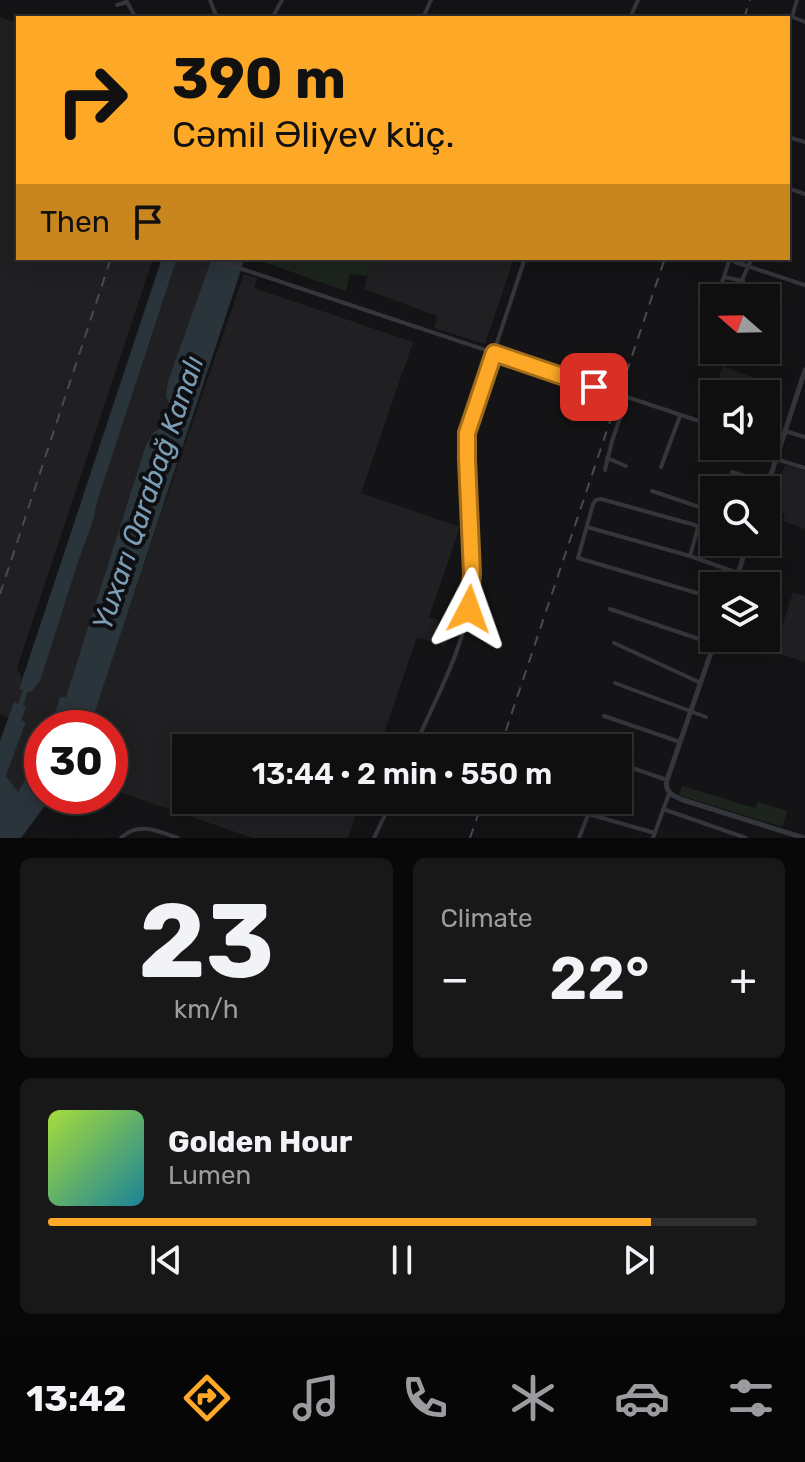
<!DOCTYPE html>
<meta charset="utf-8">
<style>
:root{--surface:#0f0f10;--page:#181819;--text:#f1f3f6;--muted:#9b9c9f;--line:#2f2f30;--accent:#fda826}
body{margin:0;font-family:Rubik,sans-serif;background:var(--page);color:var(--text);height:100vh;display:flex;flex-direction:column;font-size:30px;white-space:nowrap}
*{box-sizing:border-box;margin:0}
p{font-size:26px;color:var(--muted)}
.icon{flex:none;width:44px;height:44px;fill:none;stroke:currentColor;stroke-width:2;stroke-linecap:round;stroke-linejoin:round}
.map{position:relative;height:838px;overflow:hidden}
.panel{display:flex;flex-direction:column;gap:20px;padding:20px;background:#080809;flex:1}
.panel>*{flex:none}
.guide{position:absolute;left:16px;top:16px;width:774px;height:244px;border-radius:0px;box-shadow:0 4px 20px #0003,0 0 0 2px var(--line);background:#fda826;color:#111;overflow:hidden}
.needle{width:52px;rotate:290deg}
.tools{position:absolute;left:700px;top:284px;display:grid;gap:16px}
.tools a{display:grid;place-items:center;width:80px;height:80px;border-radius:0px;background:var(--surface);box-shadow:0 4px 20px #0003,0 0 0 2px var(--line);font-size:40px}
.speed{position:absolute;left:24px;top:710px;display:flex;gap:16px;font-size:40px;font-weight:700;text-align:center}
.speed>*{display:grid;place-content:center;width:104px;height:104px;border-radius:50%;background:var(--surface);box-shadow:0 4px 20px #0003,0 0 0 2px var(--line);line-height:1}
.speed .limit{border:12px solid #d22;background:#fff;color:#111}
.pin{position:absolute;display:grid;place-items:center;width:68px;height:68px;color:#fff;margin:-34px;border-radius:16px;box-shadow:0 4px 12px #0006}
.me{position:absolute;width:88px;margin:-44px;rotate:4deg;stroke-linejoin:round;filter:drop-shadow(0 0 6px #0008)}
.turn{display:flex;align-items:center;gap:28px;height:168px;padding:0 24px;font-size:36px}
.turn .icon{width:104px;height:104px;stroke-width:2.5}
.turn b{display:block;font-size:56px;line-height:68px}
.then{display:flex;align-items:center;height:76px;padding:0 24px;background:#0003;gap:16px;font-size:30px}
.big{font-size:60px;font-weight:600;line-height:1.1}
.panel .widget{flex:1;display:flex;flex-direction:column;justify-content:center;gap:12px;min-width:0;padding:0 28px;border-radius:12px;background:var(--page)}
.panel .dial{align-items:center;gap:0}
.dial b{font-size:104px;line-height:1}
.song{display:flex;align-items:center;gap:24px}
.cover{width:96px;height:96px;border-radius:12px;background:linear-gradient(135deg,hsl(80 70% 55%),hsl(190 70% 35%))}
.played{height:8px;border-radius:4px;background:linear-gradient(90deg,var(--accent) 85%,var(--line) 85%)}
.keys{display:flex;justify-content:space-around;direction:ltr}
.heat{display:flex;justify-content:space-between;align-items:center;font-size:44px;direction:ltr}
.panel .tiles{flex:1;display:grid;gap:20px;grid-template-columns:1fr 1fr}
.widget:last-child{grid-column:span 2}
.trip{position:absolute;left:172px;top:734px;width:460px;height:80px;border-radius:0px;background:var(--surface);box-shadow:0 4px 20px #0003,0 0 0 2px var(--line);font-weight:600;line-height:80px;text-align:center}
.menu{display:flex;height:128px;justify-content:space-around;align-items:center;background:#060606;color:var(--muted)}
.menu .icon{width:56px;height:56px}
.menu .active{color:var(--accent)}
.menu b{font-size:36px;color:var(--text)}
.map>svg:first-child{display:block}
</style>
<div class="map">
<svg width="805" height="838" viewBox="0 0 805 838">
<rect width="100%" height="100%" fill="#141416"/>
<g fill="#202023">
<path d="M0,17L18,23V258H153L17,668L22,679L19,688L77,565L93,521L97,502L177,258H212L168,381L166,396L170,406L66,698L52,728H42V750L18,793L6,776L26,722L21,720L14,702L9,718L0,714Z"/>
<path d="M372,258H514L485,344L434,328L437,316L364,289Z"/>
<path d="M244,274L257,278L254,288L413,342L361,493L460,527L429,617L452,626L445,646L417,637L379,748H186V800H361L348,838H253L110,789V728H87Z"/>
<path d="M723,366L770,384L776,391L766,417V394H714V409L708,407Z"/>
<path d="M785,465L805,471V529L783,521L785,514L770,510Z"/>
<path d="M793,592L805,596V662L774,652Z"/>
</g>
<g fill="#1c241d">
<path d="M264,258H372L367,276L350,274L346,291L263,262Z"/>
<path d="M682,786L755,808L758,802L787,811L782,827L679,795Z"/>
</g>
<g fill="#2a343b">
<path d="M162,258H177L97,502L93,521L77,565L40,681L31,692L19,689Z"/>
<path d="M212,258H245L93,717L87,728H51L60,697H66L146,445L154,432L163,427L170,406L166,396L168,381Z"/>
<path d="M14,702L26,707L21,720L26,722L6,776L18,792L42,750V796H52L21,838H0V741Z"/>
</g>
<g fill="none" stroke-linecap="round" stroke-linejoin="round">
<path stroke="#2a343b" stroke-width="5" d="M19,710L27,685"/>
<g stroke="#35363b" stroke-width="4">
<path d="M126,0L136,18"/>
<path d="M210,0L217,18"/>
<path d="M797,0L792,17L805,22"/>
<path d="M117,5L127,2"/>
<path d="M272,18L282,0"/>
<path d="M423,18L431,0"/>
<path d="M630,18L638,0"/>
<path d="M788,137L805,142"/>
<path d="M788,188L805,194"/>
<path d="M209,258L714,426"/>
<path d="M735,262L805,285"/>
<path d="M724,277L743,281"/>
<path d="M717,298L730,258"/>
<path d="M734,298L752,258"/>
<path d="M709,319L714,306"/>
<path d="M713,349L714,347"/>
<path d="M785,431L805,437"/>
<path d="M766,443L780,448"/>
<path d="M607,458L626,466"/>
<path d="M776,459L805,468"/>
<path d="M661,467L680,416"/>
<path d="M605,470L612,441L627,398"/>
<path d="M732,472L768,483"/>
<path d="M652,491L714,512"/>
<path d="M587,527L690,556L738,573"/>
<path d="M690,556L698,527L695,525L601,499L596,500L593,504L578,558L714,598"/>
<path d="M610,609L714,644"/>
<path d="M614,643L701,683"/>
<path d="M615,683L706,717"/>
<path d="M604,716L680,742"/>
<path d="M414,748C435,700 466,645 471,593C475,539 463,486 467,433L525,258"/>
<path d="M618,763L667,780"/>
<path d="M663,809L746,838"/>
<path d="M588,814L655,833"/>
<path d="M121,838C138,821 158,831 178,838"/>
<path d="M374,838L392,800"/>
<path d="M579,838L594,800"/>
<path d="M653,838L669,794"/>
</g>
<g stroke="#35363b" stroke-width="5">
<path d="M766,490L805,370"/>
<path d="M734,586L748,542"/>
<path d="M716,638L667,780C664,792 673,796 683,800L804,838"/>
</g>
<g stroke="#484b51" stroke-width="2" stroke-dasharray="10 8" stroke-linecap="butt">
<path d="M744,18L750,0"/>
<path d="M0,594L111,258"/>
<path d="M500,748L665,258"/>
<path d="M470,838L483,800"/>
</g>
</g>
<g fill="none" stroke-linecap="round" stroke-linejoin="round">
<g stroke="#a46d19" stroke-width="20">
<path id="route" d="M469,609L472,574L467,459V433L494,353L594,387"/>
</g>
<use href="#route" stroke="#fda826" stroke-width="14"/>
</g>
<g text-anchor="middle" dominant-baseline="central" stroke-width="8" stroke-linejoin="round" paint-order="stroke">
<g font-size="28" font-style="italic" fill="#7a9db5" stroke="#0f0f11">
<text transform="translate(148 493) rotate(-71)">Yuxarı Qarabağ Kanalı</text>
</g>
</g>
</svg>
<div class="tools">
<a><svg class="needle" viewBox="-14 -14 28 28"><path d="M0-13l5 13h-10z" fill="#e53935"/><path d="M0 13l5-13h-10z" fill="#9b9c9f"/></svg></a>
<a><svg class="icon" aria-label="sound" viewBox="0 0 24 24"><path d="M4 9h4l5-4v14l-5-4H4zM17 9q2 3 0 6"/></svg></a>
<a><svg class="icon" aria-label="search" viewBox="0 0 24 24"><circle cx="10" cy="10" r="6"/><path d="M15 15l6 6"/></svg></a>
<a><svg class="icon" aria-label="layers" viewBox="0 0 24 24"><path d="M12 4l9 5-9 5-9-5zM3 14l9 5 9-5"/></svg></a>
</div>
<div class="speed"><div class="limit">30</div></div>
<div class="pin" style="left:594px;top:387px;background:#d93025"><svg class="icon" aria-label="arrive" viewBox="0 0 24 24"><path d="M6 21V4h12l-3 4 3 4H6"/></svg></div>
<svg class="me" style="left:469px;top:609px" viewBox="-20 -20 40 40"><path d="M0-17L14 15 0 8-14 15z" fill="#fda826" stroke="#fff" stroke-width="4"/></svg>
<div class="trip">13:44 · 2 min · 550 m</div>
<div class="guide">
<div class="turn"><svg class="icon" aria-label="right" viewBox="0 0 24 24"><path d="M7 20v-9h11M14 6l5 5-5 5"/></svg><div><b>390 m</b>Cəmil Əliyev küç.</div></div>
<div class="then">Then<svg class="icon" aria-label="arrive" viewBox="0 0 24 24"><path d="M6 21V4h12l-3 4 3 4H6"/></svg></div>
</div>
</div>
<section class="panel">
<div class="tiles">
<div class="widget dial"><b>23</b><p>km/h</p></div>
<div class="widget"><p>Climate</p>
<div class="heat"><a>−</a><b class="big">22°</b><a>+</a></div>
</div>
<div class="widget">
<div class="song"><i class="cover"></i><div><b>Golden Hour</b><p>Lumen</p></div></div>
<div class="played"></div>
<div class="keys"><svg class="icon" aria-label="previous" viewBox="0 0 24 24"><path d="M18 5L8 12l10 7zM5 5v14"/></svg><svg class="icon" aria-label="pause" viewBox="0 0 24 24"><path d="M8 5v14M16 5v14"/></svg><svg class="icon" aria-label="next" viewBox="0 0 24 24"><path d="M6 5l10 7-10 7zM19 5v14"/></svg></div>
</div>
</div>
</section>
<nav class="menu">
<b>13:42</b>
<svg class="icon active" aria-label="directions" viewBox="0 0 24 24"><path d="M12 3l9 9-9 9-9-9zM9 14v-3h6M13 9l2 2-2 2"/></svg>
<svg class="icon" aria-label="music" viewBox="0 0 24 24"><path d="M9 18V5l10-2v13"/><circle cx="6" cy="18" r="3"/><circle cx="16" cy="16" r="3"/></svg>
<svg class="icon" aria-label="phone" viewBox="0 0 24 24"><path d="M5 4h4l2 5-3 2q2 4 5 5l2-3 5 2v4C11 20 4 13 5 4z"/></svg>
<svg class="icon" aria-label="climate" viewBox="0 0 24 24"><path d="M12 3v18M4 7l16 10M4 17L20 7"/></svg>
<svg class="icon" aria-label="car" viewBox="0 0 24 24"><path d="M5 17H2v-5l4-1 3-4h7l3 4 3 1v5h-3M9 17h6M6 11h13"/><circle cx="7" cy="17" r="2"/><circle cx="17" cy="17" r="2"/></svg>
<svg class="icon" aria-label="filters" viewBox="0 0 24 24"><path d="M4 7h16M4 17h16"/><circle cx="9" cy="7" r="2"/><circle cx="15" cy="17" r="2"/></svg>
</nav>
